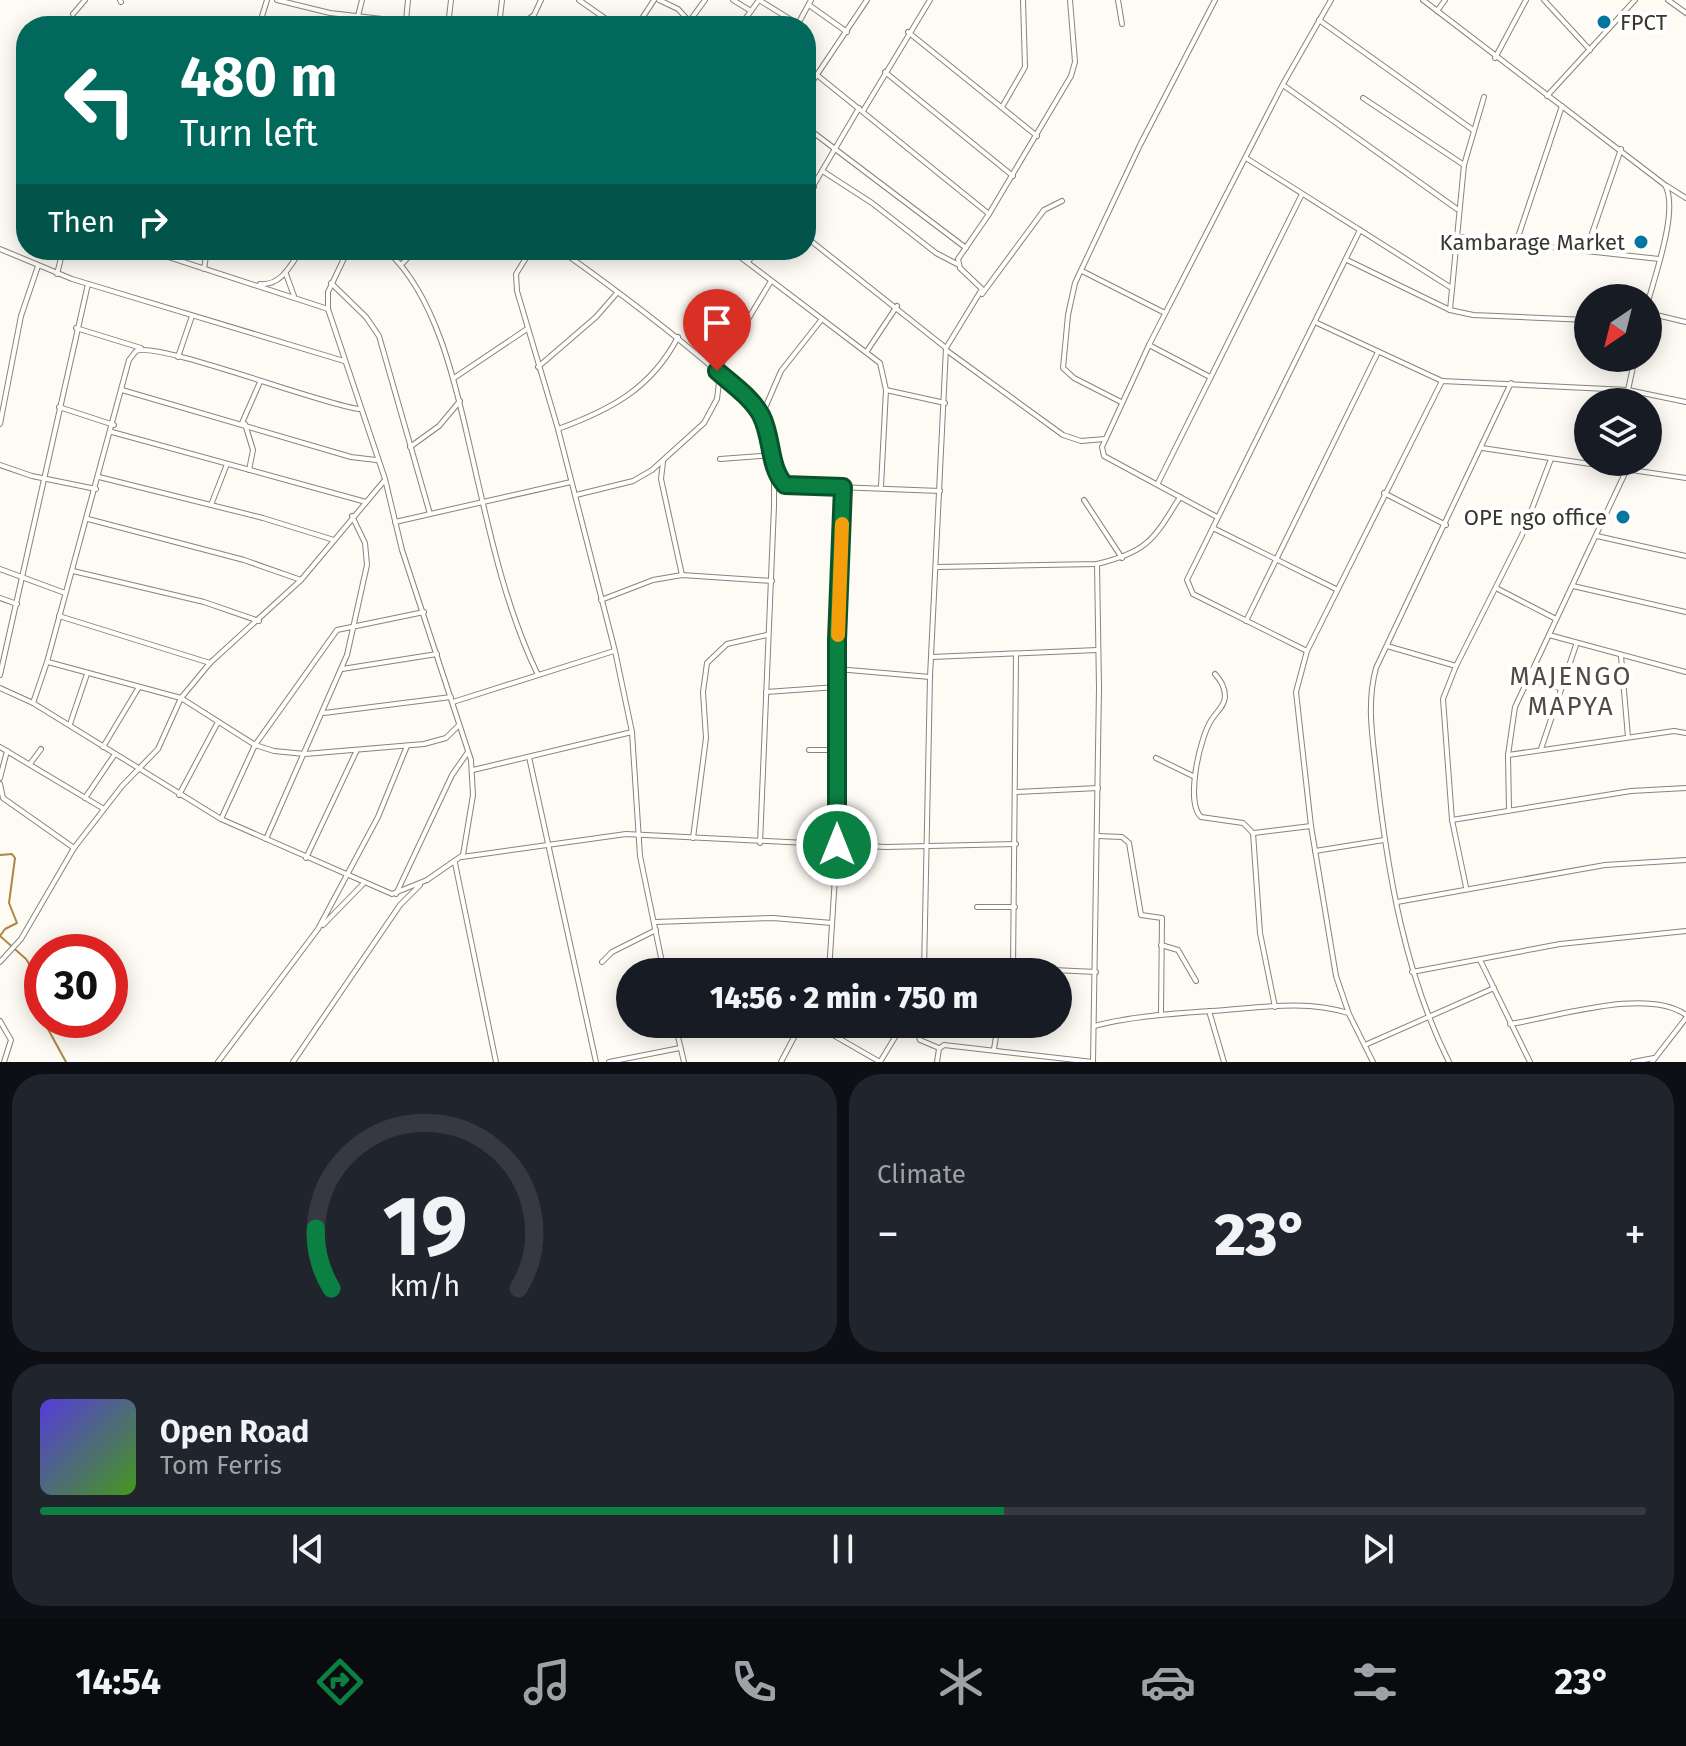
<!DOCTYPE html>
<meta charset="utf-8">
<style>
:root{--surface:#171b24;--page:#20242c;--text:#f1f3f6;--muted:#9ea1a6;--line:#363941;--accent:#0b8043}
body{margin:0;font-family:"Fira Sans",sans-serif;background:var(--page);color:var(--text);height:100vh;display:flex;flex-direction:column;font-size:30px;white-space:nowrap}
*{box-sizing:border-box;margin:0}
p{font-size:26px;color:var(--muted)}
.icon{flex:none;width:44px;height:44px;fill:none;stroke:currentColor;stroke-width:2;stroke-linecap:round;stroke-linejoin:round}
.map{position:relative;height:1062px;overflow:hidden}
.side{display:flex;flex-direction:column;gap:12px;padding:12px;background:#0d0f14;flex:1}
.side>*{flex:none}
.banner{position:absolute;left:16px;top:16px;width:800px;height:244px;border-radius:32px;box-shadow:0 4px 20px #0003;background:#00695c;color:#fff;overflow:hidden}
.needle{width:52px;rotate:215deg}
.tools{position:absolute;left:1574px;top:284px;display:grid;gap:16px}
.tools a{display:grid;place-items:center;width:88px;height:88px;border-radius:50%;background:var(--surface);box-shadow:0 4px 20px #0003;font-size:40px}
.speed{position:absolute;left:24px;top:934px;display:flex;gap:16px;font-size:40px;font-weight:700;text-align:center}
.speed>*{display:grid;place-content:center;width:104px;height:104px;border-radius:50%;background:var(--surface);box-shadow:0 4px 20px #0003;line-height:1}
.speed .limit{border:12px solid #d22;background:#fff;color:#111}
.pin{position:absolute;display:grid;place-items:center;width:68px;height:68px;color:#fff;margin:-82px -34px;border-radius:50% 50% 50% 0;rotate:-45deg;box-shadow:0 0 8px #0007}
.pin .icon{rotate:45deg}
.me{position:absolute;width:88px;margin:-44px;rotate:0deg;stroke-linejoin:round;filter:drop-shadow(0 0 6px #0008)}
.turn{display:flex;align-items:center;gap:28px;height:168px;padding:0 32px;font-size:36px}
.turn .icon{width:104px;height:104px;stroke-width:2.5}
.turn b{display:block;font-size:56px;line-height:68px}
.then{display:flex;align-items:center;height:76px;padding:0 32px;background:#0003;gap:16px;font-size:30px}
.big{font-size:60px;font-weight:800;line-height:1.1}
.side .card{flex:1;display:flex;flex-direction:column;justify-content:center;gap:12px;min-width:0;padding:0 28px;border-radius:32px;background:var(--page)}
.side .dial{align-items:center;gap:0}
.dial svg{height:208px;overflow:visible;fill:none;stroke:var(--line);stroke-width:7;stroke-linecap:round;text-anchor:middle}
.dial text{fill:var(--text);stroke:none}
.song{display:flex;align-items:center;gap:24px}
.cover{width:96px;height:96px;border-radius:12px;background:linear-gradient(135deg,hsl(250 70% 55%),hsl(100 70% 35%))}
.played{height:8px;border-radius:4px;background:linear-gradient(90deg,var(--accent) 60%,var(--line) 60%)}
.keys{display:flex;justify-content:space-around;direction:ltr}
.heat{display:flex;justify-content:space-between;align-items:center;font-size:44px;direction:ltr}
.side .tiles{flex:1;display:grid;gap:12px;grid-template-columns:1fr 1fr}
.card:last-child{grid-column:span 2}
.trip{position:absolute;left:616px;top:958px;width:456px;height:80px;border-radius:40px;background:var(--surface);box-shadow:0 4px 20px #0003;font-weight:800;line-height:80px;text-align:center}
.dock{display:flex;height:128px;justify-content:space-around;align-items:center;background:#090b0e;color:var(--muted)}
.dock .icon{width:56px;height:56px}
.dock .selected{color:var(--accent)}
.dock b{font-size:36px;color:var(--text)}
.map>svg:first-child{display:block}
</style>
<div class="map">
<svg width="1686" height="1062" viewBox="0 0 1686 1062">
<rect width="100%" height="100%" fill="#fefaf4"/>
<g fill="none" stroke-linecap="round" stroke-linejoin="round">
<g stroke="#ac8943" stroke-width="2">
<path d="M0,855L12,854L15,858L9,903L17,923L5,929L0,936L26,959L42,984"/>
<path d="M41,1018L42,998"/>
<path d="M43,1020L66,1062"/>
</g>
<g stroke="#8b8375" stroke-width="6">
<g id="street">
<path d="M120,0L121,2"/>
<path d="M277,0L330,13L443,26"/>
<path d="M579,0L616,26"/>
<path d="M659,0L678,9L689,21"/>
<path d="M733,0L751,11"/>
<path d="M1118,0L1122,24"/>
<path d="M1423,0L1665,185C1679,209 1655,275 1648,302"/>
<path d="M1544,0L1590,50"/>
<path d="M1668,0L1686,13"/>
<path d="M809,5L847,32"/>
<path d="M1437,11L1445,0"/>
<path d="M73,14L85,0"/>
<path d="M358,16L362,0"/>
<path d="M501,18L515,26"/>
<path d="M1319,20L1473,130"/>
<path d="M406,21L408,0"/>
<path d="M798,24L811,0"/>
<path d="M259,26L267,0"/>
<path d="M448,26L451,0"/>
<path d="M499,26L502,0"/>
<path d="M519,26L534,15L541,0"/>
<path d="M637,26L654,0"/>
<path d="M686,26L705,0"/>
<path d="M740,26L759,0L798,24"/>
<path d="M908,32L1037,136"/>
<path d="M1495,58L1526,0"/>
<path d="M885,72L1013,176"/>
<path d="M817,75L989,214"/>
<path d="M1283,85L1457,209"/>
<path d="M806,91L867,0"/>
<path d="M1547,96L1635,0"/>
<path d="M1363,98L1464,165"/>
<path d="M1002,107L1025,67L1023,0"/>
<path d="M863,111L930,0"/>
<path d="M806,127L966,248"/>
<path d="M1246,158L1450,287"/>
<path d="M824,172L872,203L936,253L957,264"/>
<path d="M806,181L814,187"/>
<path d="M1667,186L1686,198"/>
<path d="M806,198L859,108"/>
<path d="M806,237L946,348L930,677L924,972"/>
<path d="M1459,237L1659,259"/>
<path d="M1516,243L1562,106"/>
<path d="M0,249L72,279L344,361"/>
<path d="M147,250L328,309"/>
<path d="M348,250L328,292V309L385,479L402,550L471,760L473,795L463,855L427,880"/>
<path d="M386,250C435,293 455,381 469,443C487,520 503,603 538,675"/>
<path d="M531,250L516,274L517,291L558,429L615,651L632,732L640,856L664,972"/>
<path d="M560,250C612,287 664,326 712,367C729,381 749,395 760,415C776,442 774,476 774,506L760,843"/>
<path d="M731,250L880,363L886,390L881,486"/>
<path d="M1586,251L1621,149"/>
<path d="M1347,260L1450,310L1473,315L1588,320"/>
<path d="M748,262L757,250"/>
<path d="M402,264L415,250"/>
<path d="M204,269L207,250"/>
<path d="M1082,271L1165,313"/>
<path d="M57,274L63,250"/>
<path d="M286,274L294,296"/>
<path d="M331,283L366,317L379,336L430,514"/>
<path d="M260,284C281,286 290,266 301,250"/>
<path d="M982,294L1044,210L1062,201"/>
<path d="M1450,310L1464,165L1484,97"/>
<path d="M1648,313L1686,322"/>
<path d="M1317,323L1442,381"/>
<path d="M76,328L141,348"/>
<path d="M1149,345L1210,377"/>
<path d="M946,348L982,289L960,268L958,259L989,214L1071,76L1075,62L1070,0"/>
<path d="M946,350L1063,435L1081,441L1105,439"/>
<path d="M867,351L897,306"/>
<path d="M178,357L192,316"/>
<path d="M538,367L596,317L617,293"/>
<path d="M717,371L771,281"/>
<path d="M454,378L527,329"/>
<path d="M122,390L351,457L376,460"/>
<path d="M886,390L945,403"/>
<path d="M1628,390L1635,358"/>
<path d="M1121,402L1074,378L1063,368L1068,315L1075,283L1140,145L1215,0"/>
<path d="M59,407L114,425"/>
<path d="M359,409C320,404 157,341 136,351L129,360L47,662L33,703L221,819L392,894L427,880"/>
<path d="M762,415L781,371L822,319"/>
<path d="M242,423L260,382"/>
<path d="M0,424L21,316L38,266"/>
<path d="M245,424L253,450L249,470"/>
<path d="M558,429C610,410 651,389 678,337"/>
<path d="M112,432L366,502"/>
<path d="M410,447L439,426L460,401"/>
<path d="M1482,448L1686,478"/>
<path d="M720,459L773,455"/>
<path d="M663,462L661,479L682,575"/>
<path d="M0,465L32,476L96,489"/>
<path d="M774,471L785,485L940,491"/>
<path d="M99,477L263,518L334,540"/>
<path d="M1158,483L1302,194"/>
<path d="M1384,493L1446,525"/>
<path d="M576,495L633,481L652,470L704,423L717,399L720,374"/>
<path d="M1084,500L1122,558"/>
<path d="M211,505L227,464"/>
<path d="M1217,517L1104,456L1102,447L1149,345L1283,84L1331,0"/>
<path d="M88,519L244,560L301,580"/>
<path d="M395,522L571,482"/>
<path d="M1213,528L1336,589"/>
<path d="M1597,536L1686,556"/>
<path d="M937,567L1097,564C1148,552 1154,539 1180,497"/>
<path d="M0,569L65,593"/>
<path d="M73,571L204,602L259,621"/>
<path d="M1573,586L1686,612"/>
<path d="M1496,588L1556,619"/>
<path d="M0,598L17,604"/>
<path d="M601,600L653,580L682,575L772,581"/>
<path d="M59,616L210,663"/>
<path d="M1246,621L1378,352"/>
<path d="M1549,635L1686,672"/>
<path d="M1387,646L1456,666"/>
<path d="M1307,651L1193,594L1187,580L1360,230"/>
<path d="M1621,656L1628,737"/>
<path d="M932,657L1097,650"/>
<path d="M48,662L181,698L255,745L274,751L305,754L424,744L446,738L459,725"/>
<path d="M342,669L437,654"/>
<path d="M837,669L930,677"/>
<path d="M1215,674C1221,681 1225,687 1225,697C1224,707 1217,711 1212,719C1200,736 1185,802 1201,817L1243,823L1253,833L1260,933L1275,1007"/>
<path d="M0,675L88,284"/>
<path d="M1527,678L1559,688"/>
<path d="M0,688L33,703"/>
<path d="M766,692L837,687"/>
<path d="M453,702L614,651"/>
<path d="M324,713L451,697"/>
<path d="M70,724L87,674"/>
<path d="M0,747L104,809"/>
<path d="M103,747L139,687"/>
<path d="M1541,749L1576,645"/>
<path d="M809,750H837"/>
<path d="M1508,755L1674,731L1686,733"/>
<path d="M529,757L596,1062"/>
<path d="M1156,758L1195,777"/>
<path d="M30,764L41,749"/>
<path d="M473,770L632,732"/>
<path d="M0,778L7,751"/>
<path d="M0,784L3,798L74,848"/>
<path d="M1017,792L1098,788"/>
<path d="M179,795L218,722"/>
<path d="M85,798L115,754"/>
<path d="M1509,809L1508,755L1515,707L1627,469"/>
<path d="M221,819L255,745L337,630L424,612"/>
<path d="M1452,820L1631,791L1686,788"/>
<path d="M1254,833L1311,826"/>
<path d="M1098,836L1122,837L1129,843L1141,915L1162,918L1161,1012"/>
<path d="M693,838L706,738L703,692L707,663L727,644L767,635"/>
<path d="M266,839L347,655L367,565L365,543L352,516"/>
<path d="M1315,851L1384,840"/>
<path d="M462,857L626,834L886,847L1016,844"/>
<path d="M306,858L356,752"/>
<path d="M455,863L496,1062"/>
<path d="M1466,887L1452,820L1443,699L1456,666L1522,535L1551,459"/>
<path d="M396,894L452,775L468,752"/>
<path d="M1397,902L1605,865L1686,860"/>
<path d="M977,907H1015"/>
<path d="M655,922L773,918L832,923"/>
<path d="M323,925L363,884"/>
<path d="M1161,945L1178,950L1196,981"/>
<path d="M1480,960L1530,1062"/>
<path d="M0,962L21,939L74,848L122,786L158,749L181,698L210,663L301,580L384,481"/>
<path d="M602,962L612,952L656,930"/>
<path d="M925,964L1096,972"/>
<path d="M831,966L857,968"/>
<path d="M1013,969L1016,654"/>
<path d="M829,972L837,845V640L843,487"/>
<path d="M1412,972L1560,944L1686,931"/>
<path d="M1209,1011L1224,1062"/>
<path d="M0,1021L11,1040L4,1062"/>
<path d="M675,1024L684,1062"/>
<path d="M814,1024L880,1062"/>
<path d="M915,1024L920,1040L939,1048"/>
<path d="M1510,1024C1557,1017 1647,987 1686,1015"/>
<path d="M1094,1026C1133,1016 1171,1014 1211,1011C1257,1008 1305,999 1348,1013"/>
<path d="M1365,1045L1494,988"/>
<path d="M994,1049L998,1024"/>
<path d="M218,1062L318,929L378,817L407,746"/>
<path d="M293,1062L400,905L420,885"/>
<path d="M609,1062L680,1048"/>
<path d="M781,1062L801,1024"/>
<path d="M880,1062L903,1024"/>
<path d="M937,1062L939,1049L944,1045L1093,1062"/>
<path d="M1093,1062L1099,688L1097,564"/>
<path d="M1373,1062L1349,1014L1336,976L1311,826L1296,692L1307,651L1442,381L1628,390L1686,402"/>
<path d="M1449,1062C1405,974 1388,875 1377,778C1373,740 1366,705 1376,668L1511,383"/>
<path d="M1633,1062L1654,1058"/>
<path d="M1652,1062L1686,1018"/>
</g>
</g>
<use href="#street" stroke="#fff" stroke-width="4"/>
</g>
<g fill="none" stroke-linecap="round" stroke-linejoin="round">
<g stroke="#07532c" stroke-width="20">
<path id="route" d="M717,371C732,384 751,397 761,415C773,438 768,466 785,485L843,487L837,640V845"/>
</g>
<use href="#route" stroke="#0b8043" stroke-width="14"/>
<path stroke="#f59e0b" stroke-width="14" d="M838,635L842,524"/>
</g>
<g fill="#0376a0" stroke="#fff" stroke-width="3">
<circle cx="1604" cy="22" r="8"/>
<circle cx="1641" cy="242" r="8"/>
<circle cx="1623" cy="517" r="8"/>
</g>
<g text-anchor="middle" dominant-baseline="central" stroke-width="8" stroke-linejoin="round" paint-order="stroke">
<g font-size="22" fill="#39352f" stroke="#fff" text-anchor="end">
<text x="1620" y="22" text-anchor="start">FPCT</text>
<text x="1625" y="242">Kambarage Market</text>
<text x="1607" y="517">OPE ngo office</text>
</g>
<g font-size="26" letter-spacing="2" fill="#524b3e" stroke="#fff">
<text x="1571" y="676">MAJENGO<tspan x="1571" dy="30">MAPYA</tspan></text>
</g>
</g>
</svg>
<div class="tools">
<a><svg class="needle" viewBox="-14 -14 28 28"><path d="M0-13l5 13h-10z" fill="#e53935"/><path d="M0 13l5-13h-10z" fill="#9ea1a6"/></svg></a>
<a><svg class="icon" aria-label="layers" viewBox="0 0 24 24"><path d="M12 4l9 5-9 5-9-5zM3 14l9 5 9-5"/></svg></a>
</div>
<div class="speed"><div class="limit">30</div></div>
<div class="pin" style="left:717px;top:371px;background:#d93025"><svg class="icon" aria-label="arrive" viewBox="0 0 24 24"><path d="M6 21V4h12l-3 4 3 4H6"/></svg></div>
<svg class="me" style="left:837px;top:845px" viewBox="-20 -20 40 40"><circle r="17" fill="#0b8043" stroke="#fff" stroke-width="3"/><path d="M0-11L8 9 0 5-8 9z" fill="#fff"/></svg>
<div class="trip">14:56 · 2 min · 750 m</div>
<div class="banner">
<div class="turn"><svg class="icon" aria-label="left" viewBox="0 0 24 24"><path d="M17 20v-9H6M10 6l-5 5 5 5"/></svg><div><b>480 m</b>Turn left</div></div>
<div class="then">Then<svg class="icon" aria-label="right" viewBox="0 0 24 24"><path d="M7 20v-9h11M14 6l5 5-5 5"/></svg></div>
</div>
</div>
<section class="side">
<div class="tiles">
<div class="card dial"><svg viewBox="0 0 100 80">
<path d="M14 69A42 42 0 1 1 86 69"/>
<path d="M14 69A42 42 0 0 1 8 46" stroke="#0b8043"/>
<text x="50" y="56" font-size="32" font-weight="700">19</text>
<text x="50" y="72" font-size="11">km/h</text>
</svg></div>
<div class="card"><p>Climate</p>
<div class="heat"><a>−</a><b class="big">23°</b><a>+</a></div>
</div>
<div class="card">
<div class="song"><i class="cover"></i><div><b>Open Road</b><p>Tom Ferris</p></div></div>
<div class="played"></div>
<div class="keys"><svg class="icon" aria-label="previous" viewBox="0 0 24 24"><path d="M18 5L8 12l10 7zM5 5v14"/></svg><svg class="icon" aria-label="pause" viewBox="0 0 24 24"><path d="M8 5v14M16 5v14"/></svg><svg class="icon" aria-label="next" viewBox="0 0 24 24"><path d="M6 5l10 7-10 7zM19 5v14"/></svg></div>
</div>
</div>
</section>
<nav class="dock">
<b>14:54</b>
<svg class="icon selected" aria-label="directions" viewBox="0 0 24 24"><path d="M12 3l9 9-9 9-9-9zM9 14v-3h6M13 9l2 2-2 2"/></svg>
<svg class="icon" aria-label="music" viewBox="0 0 24 24"><path d="M9 18V5l10-2v13"/><circle cx="6" cy="18" r="3"/><circle cx="16" cy="16" r="3"/></svg>
<svg class="icon" aria-label="phone" viewBox="0 0 24 24"><path d="M5 4h4l2 5-3 2q2 4 5 5l2-3 5 2v4C11 20 4 13 5 4z"/></svg>
<svg class="icon" aria-label="climate" viewBox="0 0 24 24"><path d="M12 3v18M4 7l16 10M4 17L20 7"/></svg>
<svg class="icon" aria-label="car" viewBox="0 0 24 24"><path d="M5 17H2v-5l4-1 3-4h7l3 4 3 1v5h-3M9 17h6M6 11h13"/><circle cx="7" cy="17" r="2"/><circle cx="17" cy="17" r="2"/></svg>
<svg class="icon" aria-label="filters" viewBox="0 0 24 24"><path d="M4 7h16M4 17h16"/><circle cx="9" cy="7" r="2"/><circle cx="15" cy="17" r="2"/></svg>
<b>23°</b>
</nav>
